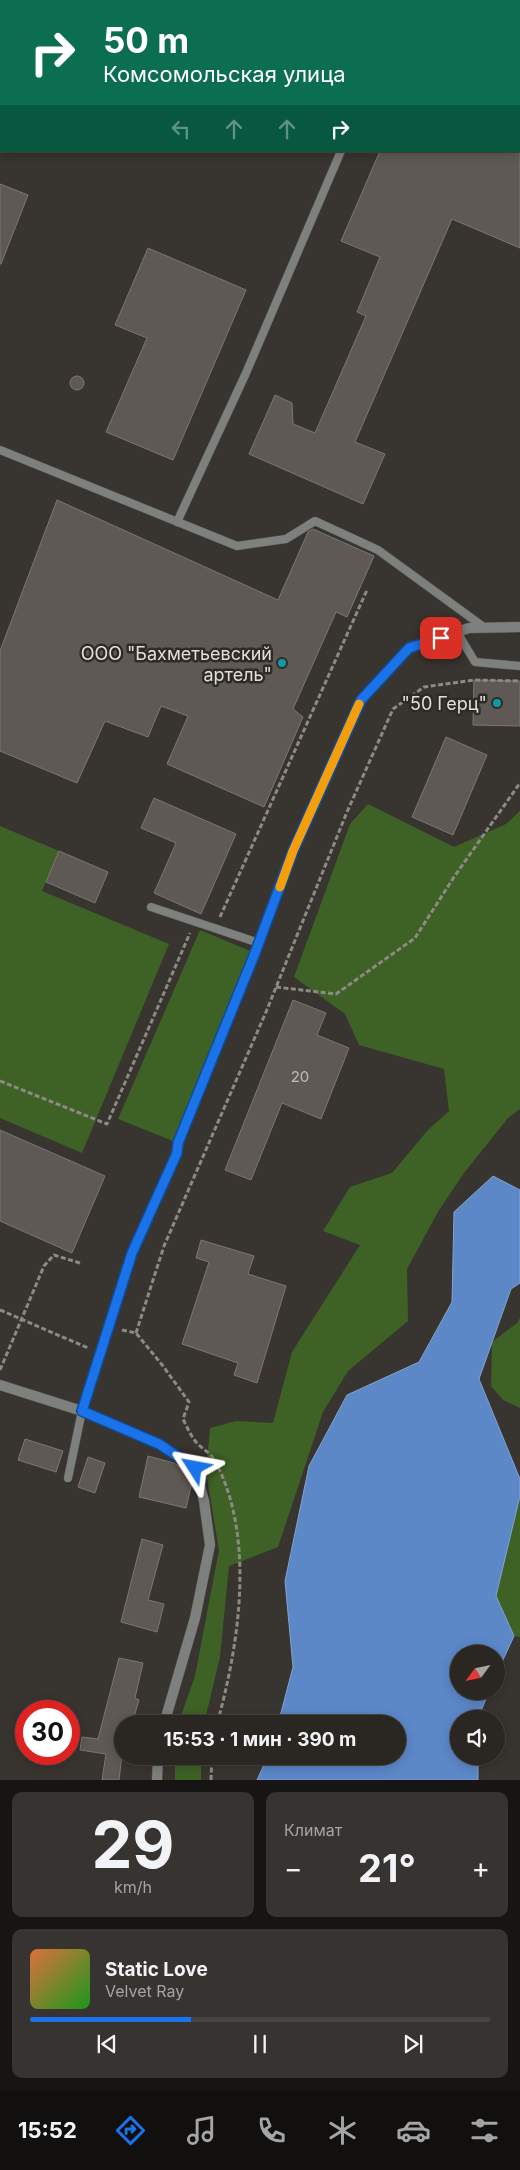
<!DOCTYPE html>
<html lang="ru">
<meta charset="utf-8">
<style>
:root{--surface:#2a2723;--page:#363330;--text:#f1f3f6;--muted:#a5a5a6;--line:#464441;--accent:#1a73e8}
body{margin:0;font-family:Inter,sans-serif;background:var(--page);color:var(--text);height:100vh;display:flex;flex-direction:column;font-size:19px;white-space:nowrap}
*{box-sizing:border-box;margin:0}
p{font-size:16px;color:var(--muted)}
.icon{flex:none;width:28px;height:28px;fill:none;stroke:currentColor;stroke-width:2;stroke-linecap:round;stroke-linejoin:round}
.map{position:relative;height:1780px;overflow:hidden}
.panel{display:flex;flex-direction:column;gap:12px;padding:12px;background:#171513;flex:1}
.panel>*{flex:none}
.banner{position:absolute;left:0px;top:0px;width:520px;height:152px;box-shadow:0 2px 12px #0003,0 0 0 1px var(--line);background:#0b6e4f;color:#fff;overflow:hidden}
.needle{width:32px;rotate:237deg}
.buttons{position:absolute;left:450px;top:1645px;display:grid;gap:10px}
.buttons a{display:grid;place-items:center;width:55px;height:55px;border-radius:50%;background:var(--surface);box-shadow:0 2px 12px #0003,0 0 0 1px var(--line);font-size:25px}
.speed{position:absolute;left:15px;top:1700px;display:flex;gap:10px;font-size:25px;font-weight:700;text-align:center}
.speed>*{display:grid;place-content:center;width:65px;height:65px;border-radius:50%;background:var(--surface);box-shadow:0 2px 12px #0003,0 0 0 1px var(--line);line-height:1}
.speed .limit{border:8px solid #d22;background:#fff;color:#111}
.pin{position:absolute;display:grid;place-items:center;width:42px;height:42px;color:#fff;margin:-21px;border-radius:10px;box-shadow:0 2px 8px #0006}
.me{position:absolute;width:55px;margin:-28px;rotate:304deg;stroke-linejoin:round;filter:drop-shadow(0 0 4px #0008)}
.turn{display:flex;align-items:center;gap:18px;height:105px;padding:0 20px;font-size:22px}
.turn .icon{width:65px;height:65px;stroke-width:2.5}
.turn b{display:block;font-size:35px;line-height:42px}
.lanes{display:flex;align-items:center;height:48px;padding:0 20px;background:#0003;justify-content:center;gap:25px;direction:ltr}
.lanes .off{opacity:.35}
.big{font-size:38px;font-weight:700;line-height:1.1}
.panel .widget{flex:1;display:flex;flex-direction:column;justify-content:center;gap:8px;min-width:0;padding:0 18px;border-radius:10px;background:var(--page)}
.panel .dial{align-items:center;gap:0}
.dial b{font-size:65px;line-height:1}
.song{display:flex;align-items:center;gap:15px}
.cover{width:60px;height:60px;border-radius:8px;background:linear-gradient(135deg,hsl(20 70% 55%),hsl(120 70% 35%))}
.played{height:5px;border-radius:2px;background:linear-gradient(90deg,var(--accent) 35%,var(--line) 35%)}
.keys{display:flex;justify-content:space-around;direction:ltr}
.heat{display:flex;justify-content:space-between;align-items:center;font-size:28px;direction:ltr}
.panel .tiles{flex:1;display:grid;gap:12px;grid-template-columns:1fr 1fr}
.widget:last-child{grid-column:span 2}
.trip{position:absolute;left:114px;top:1715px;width:292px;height:50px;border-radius:25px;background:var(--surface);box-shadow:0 2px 12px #0003,0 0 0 1px var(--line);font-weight:700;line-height:50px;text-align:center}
.menu{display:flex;height:80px;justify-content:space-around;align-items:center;background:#11100e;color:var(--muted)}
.menu .icon{width:35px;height:35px}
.menu .active{color:var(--accent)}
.menu b{font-size:22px;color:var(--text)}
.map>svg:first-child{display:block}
</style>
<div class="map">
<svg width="520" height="1780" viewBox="0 0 520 1780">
<rect width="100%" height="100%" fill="#38342f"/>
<g fill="#3e6226">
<path d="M368,804L454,847L506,824L520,811V1109L508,1118L464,1173L439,1210L407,1269L408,1321L348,1371L323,1412L278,1547L229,1566L220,1657L204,1724H178L195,1676L219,1550L206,1472L210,1428L236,1421L273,1423L292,1352L360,1245L323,1231L350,1187L392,1173L427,1131L449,1111L444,1069L359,1045L345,1014L294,977L350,824Z"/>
<path d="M0,826L59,851L42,891L169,944L82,1153L0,1118Z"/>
<path d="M200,930L255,953L178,1143L118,1119Z"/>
<path d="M520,1318V1408L503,1400L491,1386L492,1342L517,1323Z"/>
<path d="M520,1496V1637L514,1636L496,1596Z"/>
<rect x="175" y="1756" width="26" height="24"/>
</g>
<path fill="#5c88c8" stroke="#84a2ce" d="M493,1176L520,1190V1283L511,1289L479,1379L520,1479V1496L496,1596L514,1636L496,1675V1654H459V1691H489L478,1719H459V1756H478V1780H257L268,1756H398V1724H278L293,1667L285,1581L309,1466L347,1395L419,1362L452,1302L454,1212Z"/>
<g fill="#5e5954" stroke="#7d7772">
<path d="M380,151H520V248L452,219L355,442L385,454L363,504L249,454L275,395L292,403L293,424L315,433L366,316L357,312L380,257L341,241Z"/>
<path d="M0,184L28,195L1,264H0Z"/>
<path d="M148,248L246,290L173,460L106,432L147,338L115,325Z"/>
<circle cx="77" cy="383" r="7"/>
<path d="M57,500L278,600L308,532L313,529L374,556L347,617L336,612L293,709L303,717L264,807L167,764L188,716L161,706L148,737L105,721L77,783L0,751V651Z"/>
<path d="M474,680L520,681V726L473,725Z"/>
<path d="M446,737L487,755L453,835L412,817Z"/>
<path d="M154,798L236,834L201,914L154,893L176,843L141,828Z"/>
<path d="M59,851L108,872L95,903L46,882Z"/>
<path d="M293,1000L326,1013L317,1035L349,1048L321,1119L282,1103L251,1180L225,1170Z"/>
<path d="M0,1130L105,1176L72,1253L0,1221Z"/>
<path d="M201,1240L254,1256L248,1274L286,1286L257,1383L234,1375L238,1363L182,1344L209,1262L196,1258Z"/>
<path d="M25,1439L63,1451L56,1472L18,1460Z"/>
<path d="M148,1456L174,1463L189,1472L192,1482L186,1508L139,1497Z"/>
<path d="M88,1457L105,1463L95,1493L78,1487Z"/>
<path d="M142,1539L163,1545L148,1600L164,1604L157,1632L121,1622Z"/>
<path d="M119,1658L143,1663L135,1698L139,1700L132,1724H122V1755L119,1780H102L106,1754L80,1750L82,1737L98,1739Z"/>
</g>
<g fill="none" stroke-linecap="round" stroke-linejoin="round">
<g stroke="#56534e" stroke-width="9">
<g id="service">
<path d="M310,0L313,1"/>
<path d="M0,450L237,546L286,539L315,521L378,550L485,628"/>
<path d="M177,522L246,373L341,151"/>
<path d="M457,632L475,662L520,666"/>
<path d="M151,907L259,943"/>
<path d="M68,1478L82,1411"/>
</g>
</g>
<g stroke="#56534e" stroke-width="11">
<g id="minor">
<path d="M0,1385L82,1411L159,1444L195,1468L204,1501L210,1545L195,1618L164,1724"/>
<path d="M82,1411L132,1253L177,1153L178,1143L255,953L293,851L361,700L409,648L469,628L520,627"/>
<path d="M157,1780L158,1756"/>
</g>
</g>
<g stroke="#8d8985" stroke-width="3" stroke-dasharray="5 2.5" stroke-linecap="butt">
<path d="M220,917L367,590"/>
<path d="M276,987L336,994L415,938L454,877L520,783"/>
<path d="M0,1081L107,1124L190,933"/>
<path d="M0,1310L88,1348"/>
<path d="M122,1330L136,1333L163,1366L189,1402L183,1419C187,1427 191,1436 196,1442C202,1449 211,1453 215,1461C256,1537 239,1645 217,1724"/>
<path d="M136,1333L164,1246L266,1012L347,812L393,709L424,687L474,680L520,681"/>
<path d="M0,1370L44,1266L54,1255L80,1263"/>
<path d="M211,1780L212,1756"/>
</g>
<use href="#service" stroke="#7e807d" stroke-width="8"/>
<use href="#minor" stroke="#7e807d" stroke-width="10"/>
</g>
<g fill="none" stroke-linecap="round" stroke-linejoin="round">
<g stroke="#114b97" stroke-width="12">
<path id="route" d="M195,1468L159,1444L82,1411L132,1253L177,1153L178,1143L255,953L293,851L361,700L409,648L441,638"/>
</g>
<use href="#route" stroke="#1a73e8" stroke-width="9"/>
<path stroke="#f59e0b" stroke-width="9" d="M280,887L293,851L359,704"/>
</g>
<g fill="#0f9aa8" stroke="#2e2a25" stroke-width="2">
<circle cx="282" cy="663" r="5"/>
<circle cx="497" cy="703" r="5"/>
</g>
<g text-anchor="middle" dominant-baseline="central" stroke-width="5" stroke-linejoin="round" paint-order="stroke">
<g font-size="15" fill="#c0bdb9">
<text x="300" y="1076">20</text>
</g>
<g font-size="18" fill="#e1dedb" stroke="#2e2a25" text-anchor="end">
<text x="272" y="653">ООО "Бахметьевский<tspan x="272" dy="21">артель"</tspan></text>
<text x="487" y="703">"50 Герц"</text>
</g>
</g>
</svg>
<div class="buttons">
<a><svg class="needle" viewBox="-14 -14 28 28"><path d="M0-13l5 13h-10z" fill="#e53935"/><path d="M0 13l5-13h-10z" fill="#a5a5a6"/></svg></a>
<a><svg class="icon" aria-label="sound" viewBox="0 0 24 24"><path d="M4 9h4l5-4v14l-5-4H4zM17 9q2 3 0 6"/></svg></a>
</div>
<div class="speed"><div class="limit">30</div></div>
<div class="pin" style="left:441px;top:638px;background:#d93025"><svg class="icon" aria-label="arrive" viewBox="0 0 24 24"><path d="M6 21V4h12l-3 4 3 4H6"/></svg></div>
<svg class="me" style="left:195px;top:1468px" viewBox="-20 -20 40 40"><path d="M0-17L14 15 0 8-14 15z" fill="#1a73e8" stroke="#fff" stroke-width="4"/></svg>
<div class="trip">15:53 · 1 мин · 390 m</div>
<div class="banner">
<div class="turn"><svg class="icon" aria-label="right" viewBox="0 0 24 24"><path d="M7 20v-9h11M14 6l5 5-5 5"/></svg><div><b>50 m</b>Комсомольская улица</div></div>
<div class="lanes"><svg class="icon off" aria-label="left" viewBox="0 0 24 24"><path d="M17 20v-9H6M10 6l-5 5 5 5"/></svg><svg class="icon off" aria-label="ahead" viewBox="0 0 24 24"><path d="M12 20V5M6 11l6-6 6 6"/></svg><svg class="icon off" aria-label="ahead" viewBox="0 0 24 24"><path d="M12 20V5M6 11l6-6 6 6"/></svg><svg class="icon" aria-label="right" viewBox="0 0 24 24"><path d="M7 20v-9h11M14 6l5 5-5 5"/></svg></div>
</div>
</div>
<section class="panel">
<div class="tiles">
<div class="widget dial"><b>29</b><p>km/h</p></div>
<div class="widget"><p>Климат</p>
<div class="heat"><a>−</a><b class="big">21°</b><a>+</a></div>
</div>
<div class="widget">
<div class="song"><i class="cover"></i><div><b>Static Love</b><p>Velvet Ray</p></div></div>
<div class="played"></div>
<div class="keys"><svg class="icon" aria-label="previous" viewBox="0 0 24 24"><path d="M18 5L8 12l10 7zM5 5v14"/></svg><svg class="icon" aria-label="pause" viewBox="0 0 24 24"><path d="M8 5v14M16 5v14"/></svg><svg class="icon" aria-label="next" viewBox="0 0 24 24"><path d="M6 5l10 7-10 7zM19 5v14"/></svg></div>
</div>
</div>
</section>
<nav class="menu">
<b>15:52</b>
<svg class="icon active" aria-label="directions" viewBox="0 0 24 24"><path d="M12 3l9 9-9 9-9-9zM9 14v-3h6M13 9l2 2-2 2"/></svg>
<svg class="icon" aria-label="music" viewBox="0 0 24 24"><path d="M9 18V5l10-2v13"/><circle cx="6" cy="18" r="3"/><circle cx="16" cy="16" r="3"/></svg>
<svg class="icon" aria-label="phone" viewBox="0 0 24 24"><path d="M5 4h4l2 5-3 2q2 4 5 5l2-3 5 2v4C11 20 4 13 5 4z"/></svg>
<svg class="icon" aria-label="climate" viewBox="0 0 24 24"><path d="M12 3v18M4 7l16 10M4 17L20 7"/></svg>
<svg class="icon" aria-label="car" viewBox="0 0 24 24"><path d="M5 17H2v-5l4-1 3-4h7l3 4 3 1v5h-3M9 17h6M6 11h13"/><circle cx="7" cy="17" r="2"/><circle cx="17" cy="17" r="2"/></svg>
<svg class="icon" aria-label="filters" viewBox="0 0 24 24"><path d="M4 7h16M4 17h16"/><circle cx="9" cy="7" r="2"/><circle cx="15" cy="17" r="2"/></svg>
</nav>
